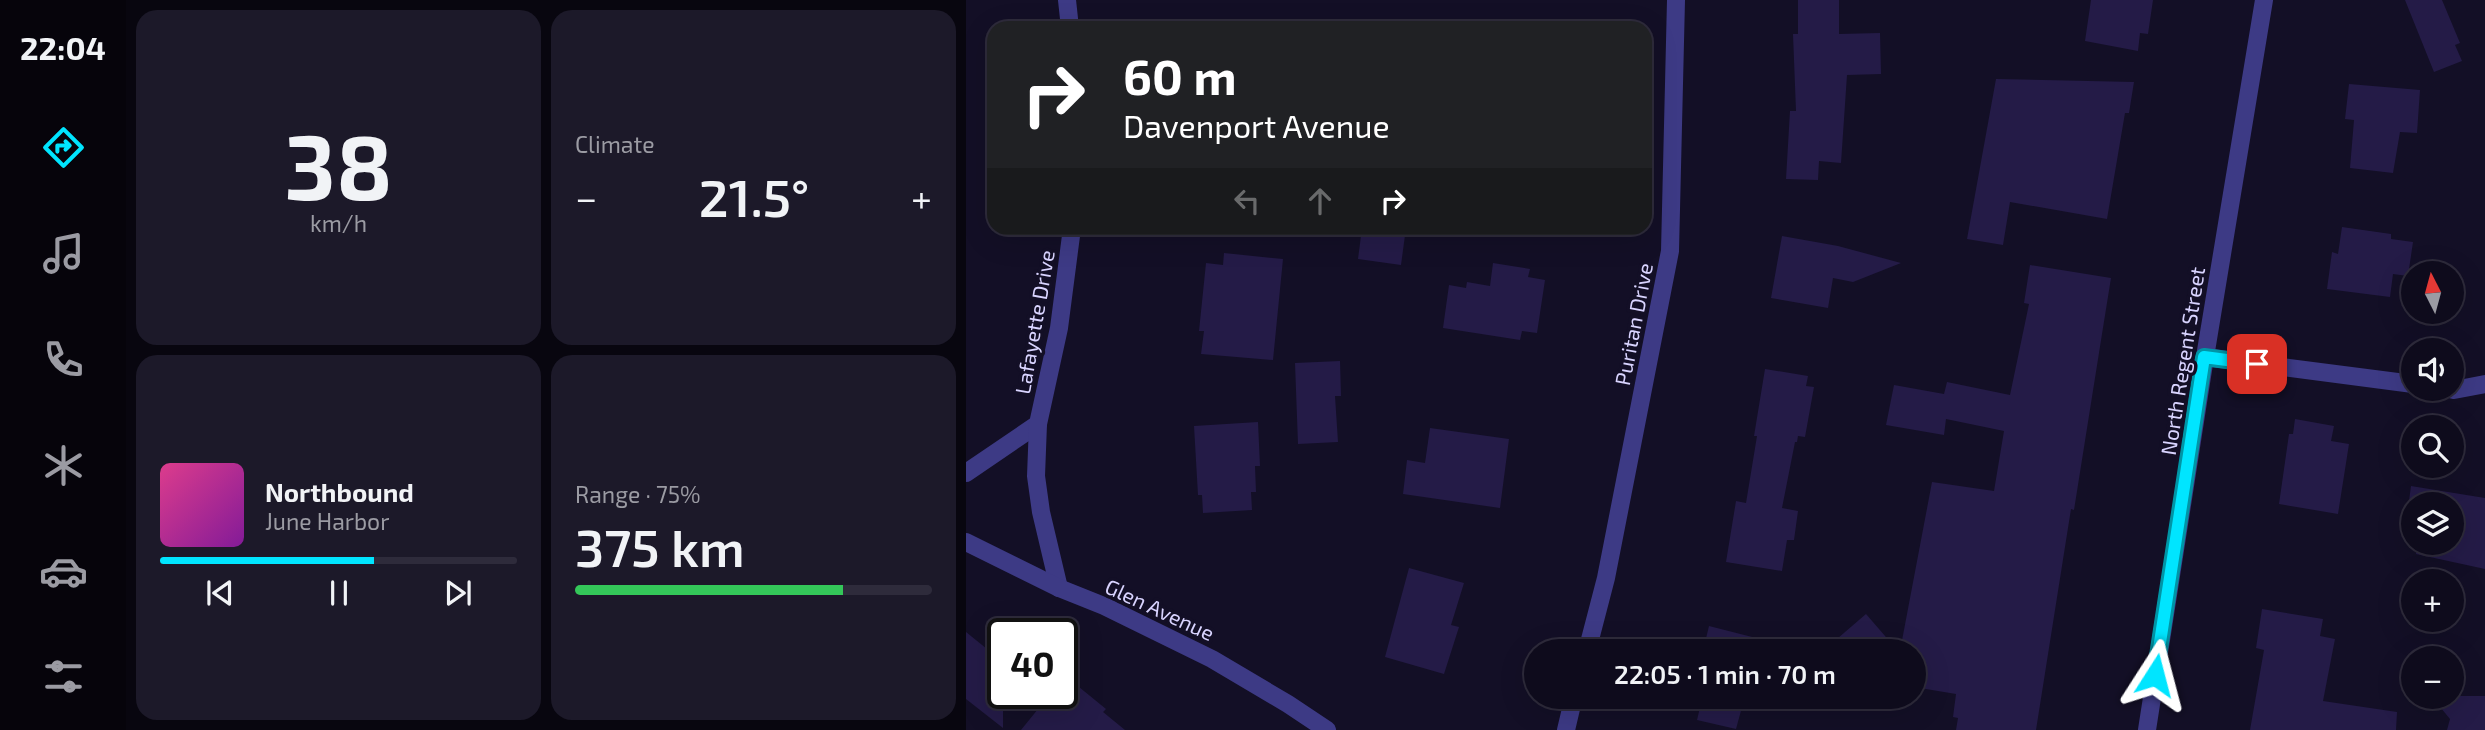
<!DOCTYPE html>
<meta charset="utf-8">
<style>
:root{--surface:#0e0b1c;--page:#1c1929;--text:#f1f3f6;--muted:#9b9ba3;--line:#2e2b3b;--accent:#00e5ff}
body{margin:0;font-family:"Exo 2",sans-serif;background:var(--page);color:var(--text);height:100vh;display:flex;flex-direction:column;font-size:26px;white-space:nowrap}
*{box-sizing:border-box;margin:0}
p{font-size:23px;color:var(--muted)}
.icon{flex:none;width:38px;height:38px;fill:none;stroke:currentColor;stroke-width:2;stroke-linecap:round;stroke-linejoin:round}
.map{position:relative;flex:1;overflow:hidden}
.details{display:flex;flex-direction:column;gap:10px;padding:10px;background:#08060f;width:840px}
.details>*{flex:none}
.top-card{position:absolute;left:21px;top:21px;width:665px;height:214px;border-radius:21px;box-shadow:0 7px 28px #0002,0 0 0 2px var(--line);background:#202124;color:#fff;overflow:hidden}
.needle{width:46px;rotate:354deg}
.buttons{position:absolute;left:1435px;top:261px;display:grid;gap:14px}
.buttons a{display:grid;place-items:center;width:63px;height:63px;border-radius:50%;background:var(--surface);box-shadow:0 7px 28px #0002,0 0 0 2px var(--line);font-size:35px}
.speed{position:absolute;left:21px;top:618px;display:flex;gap:14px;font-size:35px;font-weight:700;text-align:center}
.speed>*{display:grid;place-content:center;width:91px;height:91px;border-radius:50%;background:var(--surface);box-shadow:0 7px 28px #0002,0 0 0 2px var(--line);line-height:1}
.speed .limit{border:4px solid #111;border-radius:10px;background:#fff;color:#111}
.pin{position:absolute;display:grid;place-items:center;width:60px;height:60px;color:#fff;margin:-30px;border-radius:14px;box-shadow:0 4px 10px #0006}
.me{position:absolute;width:77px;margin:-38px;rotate:9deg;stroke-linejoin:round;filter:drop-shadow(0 0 5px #0008)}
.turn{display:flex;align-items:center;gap:24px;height:147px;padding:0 21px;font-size:32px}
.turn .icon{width:91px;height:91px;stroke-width:2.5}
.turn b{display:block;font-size:49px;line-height:60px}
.lanes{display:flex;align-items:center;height:66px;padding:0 21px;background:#0003;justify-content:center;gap:35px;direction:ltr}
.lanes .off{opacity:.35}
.big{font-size:52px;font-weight:600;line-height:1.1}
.details .card{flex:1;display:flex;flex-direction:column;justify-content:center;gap:10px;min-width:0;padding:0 24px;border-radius:21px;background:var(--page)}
.details .dial{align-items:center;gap:0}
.dial b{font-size:91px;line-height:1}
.song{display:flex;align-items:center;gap:21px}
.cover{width:84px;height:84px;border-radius:10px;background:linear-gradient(135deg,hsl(330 70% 55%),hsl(290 70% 35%))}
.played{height:7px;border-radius:4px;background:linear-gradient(90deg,var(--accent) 60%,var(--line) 60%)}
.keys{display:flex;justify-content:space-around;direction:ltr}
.heat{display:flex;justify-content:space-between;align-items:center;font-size:38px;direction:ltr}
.charge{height:10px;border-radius:5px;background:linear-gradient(90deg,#34c759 75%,var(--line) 0)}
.details .tiles{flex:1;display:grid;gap:10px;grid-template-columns:repeat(2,1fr)}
.trip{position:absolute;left:558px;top:639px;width:402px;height:70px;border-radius:35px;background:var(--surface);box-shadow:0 7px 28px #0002,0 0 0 2px var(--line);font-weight:600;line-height:70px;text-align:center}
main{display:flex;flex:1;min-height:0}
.menu{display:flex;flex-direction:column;width:126px;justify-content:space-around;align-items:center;background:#06040b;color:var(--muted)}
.menu .icon{width:49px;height:49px}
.menu .current{color:var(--accent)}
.menu b{font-size:32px;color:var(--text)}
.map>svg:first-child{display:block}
</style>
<main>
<nav class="menu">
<b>22:04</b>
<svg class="icon current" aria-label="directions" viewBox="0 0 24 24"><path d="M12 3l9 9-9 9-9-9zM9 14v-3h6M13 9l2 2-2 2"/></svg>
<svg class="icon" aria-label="music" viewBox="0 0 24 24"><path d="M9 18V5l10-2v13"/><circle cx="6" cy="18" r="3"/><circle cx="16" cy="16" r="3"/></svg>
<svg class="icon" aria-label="phone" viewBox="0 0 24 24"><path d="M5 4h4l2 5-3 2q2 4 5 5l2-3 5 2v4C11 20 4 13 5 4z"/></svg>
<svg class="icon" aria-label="climate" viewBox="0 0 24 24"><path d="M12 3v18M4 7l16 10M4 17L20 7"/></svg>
<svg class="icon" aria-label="car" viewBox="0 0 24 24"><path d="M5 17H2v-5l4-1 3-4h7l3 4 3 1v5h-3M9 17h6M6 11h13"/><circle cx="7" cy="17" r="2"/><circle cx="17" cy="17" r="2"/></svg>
<svg class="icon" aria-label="filters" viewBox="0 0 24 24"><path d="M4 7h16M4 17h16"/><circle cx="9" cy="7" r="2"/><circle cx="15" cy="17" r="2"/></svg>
</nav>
<section class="details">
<div class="tiles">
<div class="card dial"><b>38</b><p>km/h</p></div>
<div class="card"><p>Climate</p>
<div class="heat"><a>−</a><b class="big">21.5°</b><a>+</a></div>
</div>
<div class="card">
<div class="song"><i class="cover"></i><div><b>Northbound</b><p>June Harbor</p></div></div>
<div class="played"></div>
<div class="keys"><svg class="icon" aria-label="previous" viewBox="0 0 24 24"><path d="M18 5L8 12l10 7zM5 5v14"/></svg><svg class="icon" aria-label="pause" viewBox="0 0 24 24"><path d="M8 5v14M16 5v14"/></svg><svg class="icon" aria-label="next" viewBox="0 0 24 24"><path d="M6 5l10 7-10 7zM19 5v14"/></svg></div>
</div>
<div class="card"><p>Range · 75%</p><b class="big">375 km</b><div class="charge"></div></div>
</div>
</section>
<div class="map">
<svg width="1519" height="730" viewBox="0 0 1519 730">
<rect width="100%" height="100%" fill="#130f26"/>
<g fill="#241b47">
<path d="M832,0H873V34L914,33L915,74L881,75L875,163L853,161L852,180L820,179L824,111H830L827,34H832Z"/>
<path d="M1125,0H1187L1182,34L1174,33L1172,51L1119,41Z"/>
<path d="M1439,0H1476L1494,43L1489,45L1496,61L1468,72Z"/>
<path d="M1030,79L1168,82L1163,113H1159L1141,219L1044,202L1037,245L1001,239Z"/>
<path d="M1383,84L1454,90L1451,133L1434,132L1427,173L1384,168L1388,120L1379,119Z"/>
<path d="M1376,227L1425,234V239L1447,242L1442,276L1427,274L1424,297L1361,289L1366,252L1372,254Z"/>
<path d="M396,228H440L435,265L392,259Z"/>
<path d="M816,236L872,246L935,263L887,282L867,278L862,308L805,298Z"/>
<path d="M258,253L317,259L307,360L235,354L238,331H233L240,263L257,265Z"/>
<path d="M527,263L564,269L562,277L579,280L571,333L556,331L554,340L477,328L483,285L500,288L501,282L524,286Z"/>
<path d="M1064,265L1145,278L1136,334L1108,510L1105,509L1070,730H990L992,718L987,717L990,694L948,687V651H934L966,482L1028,491L1038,431L980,419L978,435L920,425L928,385L978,394L981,382L1044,395L1063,304L1058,303Z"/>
<path d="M374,361L375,396H369L372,442L332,444L329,363Z"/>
<path d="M799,369L842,376L840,386L848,387L839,437L832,436L831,442H829L816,508L832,511L828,540H821L816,571L760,562L770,501L780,503L791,436H788Z"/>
<path d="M1329,419L1368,426L1365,441L1383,444L1372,514L1313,504L1323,434H1327Z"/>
<path d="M292,422L294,466H289L290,492H285L286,510L237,513L236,495H232L228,426Z"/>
<path d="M464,428L543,439L534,508L437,494L441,460L459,463Z"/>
<path d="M1445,486L1519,498V569L1450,554L1452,542H1486V504H1447V524L1440,523Z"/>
<path d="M443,568L498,583L485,625L493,627L478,674L419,657Z"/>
<path d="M1296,609L1357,619L1354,636L1369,639L1357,701L1431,712L1430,730H1284L1298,650L1290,648Z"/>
<path d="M900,614L932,651H857Z"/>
<path d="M743,626L794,639L791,651H737Z"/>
<path d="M0,632L37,662V728L0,699Z"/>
<path d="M97,678L100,680L102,678L140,709L137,712L159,730H55L85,693H96Z"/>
<path d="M725,696H779L770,729L731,720L736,699Z"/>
<path d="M1465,696H1519V730H1481L1484,719Z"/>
</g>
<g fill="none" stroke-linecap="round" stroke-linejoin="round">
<g stroke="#3d3a85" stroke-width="18">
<path d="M101,0L104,28"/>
<path d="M1239,357L1447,384"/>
<path d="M1480,388L1488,390L1519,384"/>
<path d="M0,473L72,424"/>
<path d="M93,588L75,512L70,476L72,424L93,328L106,228"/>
<path d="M621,651L640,578L704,251L710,0"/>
<path d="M600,730L608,696"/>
</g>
<g stroke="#3d3a85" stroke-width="18">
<path d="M0,542L93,588L138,606L246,659L322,704L361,730"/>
<path d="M1181,730L1239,357L1298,0"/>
</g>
</g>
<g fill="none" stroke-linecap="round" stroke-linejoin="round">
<g stroke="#0095a6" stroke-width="18">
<path id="route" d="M1189,675L1238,357L1291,364"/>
</g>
<use href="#route" stroke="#00e5ff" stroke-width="12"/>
</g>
<g text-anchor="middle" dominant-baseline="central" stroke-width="7" stroke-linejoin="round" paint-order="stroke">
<g font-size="21" fill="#d9d4ff" stroke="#130f26">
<text transform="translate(68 322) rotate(-80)">Lafayette Drive</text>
<text transform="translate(667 324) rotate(-79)">Puritan Drive</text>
<text transform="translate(1216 361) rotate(-81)">North Regent Street</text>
<text transform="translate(194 609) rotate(25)">Glen Avenue</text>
</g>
</g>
</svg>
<div class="buttons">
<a><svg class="needle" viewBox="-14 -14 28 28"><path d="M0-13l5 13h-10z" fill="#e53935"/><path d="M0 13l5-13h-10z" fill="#9b9ba3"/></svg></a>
<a><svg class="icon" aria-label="sound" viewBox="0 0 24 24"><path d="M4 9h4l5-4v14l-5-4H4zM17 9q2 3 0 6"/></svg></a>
<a><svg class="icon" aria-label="search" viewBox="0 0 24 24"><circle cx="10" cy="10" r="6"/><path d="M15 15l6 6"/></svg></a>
<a><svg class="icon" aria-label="layers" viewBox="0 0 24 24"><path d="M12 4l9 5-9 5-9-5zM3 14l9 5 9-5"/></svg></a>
<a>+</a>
<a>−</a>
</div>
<div class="speed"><div class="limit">40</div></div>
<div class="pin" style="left:1291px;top:364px;background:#d93025"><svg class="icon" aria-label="arrive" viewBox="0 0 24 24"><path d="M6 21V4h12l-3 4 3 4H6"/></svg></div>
<svg class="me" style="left:1189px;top:675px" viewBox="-20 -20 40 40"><path d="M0-17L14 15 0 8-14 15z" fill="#00e5ff" stroke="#fff" stroke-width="4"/></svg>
<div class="trip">22:05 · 1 min · 70 m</div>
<div class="top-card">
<div class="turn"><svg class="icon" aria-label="right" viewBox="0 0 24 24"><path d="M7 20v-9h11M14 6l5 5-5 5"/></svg><div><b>60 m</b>Davenport Avenue</div></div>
<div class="lanes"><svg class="icon off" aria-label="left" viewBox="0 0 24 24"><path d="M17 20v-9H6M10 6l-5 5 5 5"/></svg><svg class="icon off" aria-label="ahead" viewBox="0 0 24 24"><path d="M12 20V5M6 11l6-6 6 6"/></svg><svg class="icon" aria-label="right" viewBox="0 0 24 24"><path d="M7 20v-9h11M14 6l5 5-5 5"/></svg></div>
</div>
</div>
</main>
